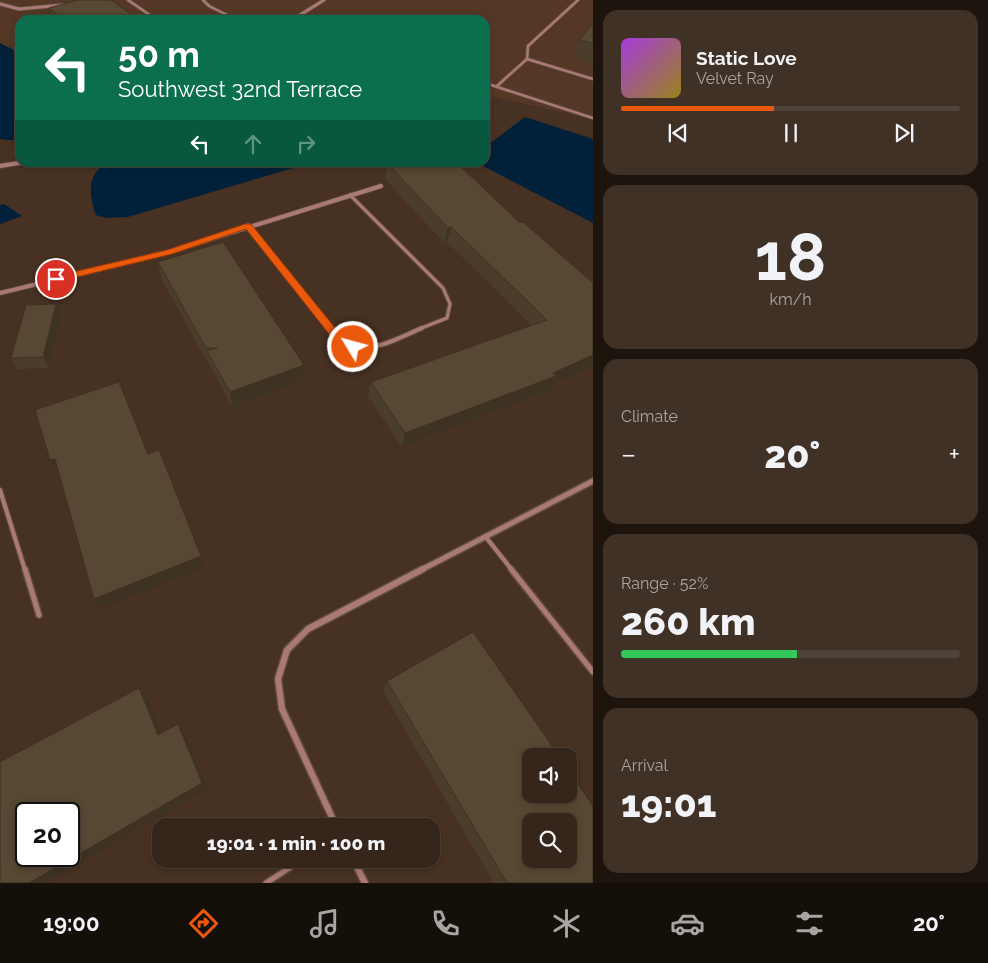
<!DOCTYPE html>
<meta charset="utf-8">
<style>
:root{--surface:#35251a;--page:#403127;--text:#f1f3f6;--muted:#aaa5a2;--line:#4f4239;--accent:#ea580c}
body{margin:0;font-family:Raleway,sans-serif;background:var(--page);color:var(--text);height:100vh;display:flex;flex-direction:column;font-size:19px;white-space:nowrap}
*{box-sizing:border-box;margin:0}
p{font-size:16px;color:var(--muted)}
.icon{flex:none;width:28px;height:28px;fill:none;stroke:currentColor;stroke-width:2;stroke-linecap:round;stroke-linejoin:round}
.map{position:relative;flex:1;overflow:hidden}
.drawer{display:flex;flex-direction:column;gap:10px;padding:10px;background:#1d140e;width:395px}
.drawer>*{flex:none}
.top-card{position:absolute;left:15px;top:15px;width:475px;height:152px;border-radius:15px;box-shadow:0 2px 8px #0003,0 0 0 1px var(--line);background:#0b6e4f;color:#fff;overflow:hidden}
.buttons{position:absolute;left:522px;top:748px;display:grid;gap:10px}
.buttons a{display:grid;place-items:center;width:55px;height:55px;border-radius:10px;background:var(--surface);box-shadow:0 2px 8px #0003,0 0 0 1px var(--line);font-size:25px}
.speed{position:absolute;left:15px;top:802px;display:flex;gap:10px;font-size:25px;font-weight:700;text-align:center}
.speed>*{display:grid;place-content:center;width:65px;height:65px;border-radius:50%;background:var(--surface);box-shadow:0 2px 8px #0003,0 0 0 1px var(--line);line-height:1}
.speed .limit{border:2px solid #111;border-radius:8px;background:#fff;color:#111}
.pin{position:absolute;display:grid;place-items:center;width:42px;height:42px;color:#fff;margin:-21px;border:2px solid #fff;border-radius:50%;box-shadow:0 1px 5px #0007}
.me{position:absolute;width:55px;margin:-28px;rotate:307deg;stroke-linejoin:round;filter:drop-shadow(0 0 4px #0008)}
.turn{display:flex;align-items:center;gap:18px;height:105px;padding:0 20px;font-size:22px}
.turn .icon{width:65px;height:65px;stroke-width:2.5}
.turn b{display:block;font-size:35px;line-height:42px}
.lanes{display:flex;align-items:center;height:48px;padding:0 20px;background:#0003;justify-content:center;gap:25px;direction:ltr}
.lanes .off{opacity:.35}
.big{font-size:38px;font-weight:800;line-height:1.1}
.drawer .card{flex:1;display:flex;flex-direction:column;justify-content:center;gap:8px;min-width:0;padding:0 18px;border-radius:15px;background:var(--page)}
.drawer .dial{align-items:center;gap:0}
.dial b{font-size:65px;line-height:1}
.song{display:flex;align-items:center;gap:15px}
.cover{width:60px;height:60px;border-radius:8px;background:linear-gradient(135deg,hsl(280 70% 55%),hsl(50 70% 35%))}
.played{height:5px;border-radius:2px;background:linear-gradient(90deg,var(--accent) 45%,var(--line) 45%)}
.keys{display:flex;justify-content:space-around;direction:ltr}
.heat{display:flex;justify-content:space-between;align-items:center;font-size:28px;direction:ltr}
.charge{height:8px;border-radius:4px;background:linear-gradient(90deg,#34c759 52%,var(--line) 0)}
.trip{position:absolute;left:152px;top:818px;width:288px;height:50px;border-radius:15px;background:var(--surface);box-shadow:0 2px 8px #0003,0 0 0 1px var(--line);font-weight:800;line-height:50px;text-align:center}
.tabs{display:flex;height:80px;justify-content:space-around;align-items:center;background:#150f0a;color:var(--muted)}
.tabs .icon{width:35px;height:35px}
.tabs .active{color:var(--accent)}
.tabs b{font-size:22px;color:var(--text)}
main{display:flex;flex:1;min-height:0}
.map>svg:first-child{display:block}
</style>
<main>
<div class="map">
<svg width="593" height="883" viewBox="0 0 593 883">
<rect width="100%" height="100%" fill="#473122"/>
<path fill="#543725" d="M0,0H593V119L493,97L485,105V20H20V140L0,134Z"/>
<g fill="#01213a">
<path d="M0,43L20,53V141L0,139Z"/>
<path d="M525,117L593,139V223L477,163L485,162V147Z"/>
<path d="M107,163V162L310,163L128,217L106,218L96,215C89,196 86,174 107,163Z"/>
<path d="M4,204L22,216L0,224V205Z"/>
</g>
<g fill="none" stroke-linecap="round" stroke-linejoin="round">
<g stroke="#624e40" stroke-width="4">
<g id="service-far3">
<path d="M128,0L157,20"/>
<path d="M203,0L209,6L237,20"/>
<path d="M527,59L593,79"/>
<path d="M485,83L593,118"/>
<path d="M497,86L527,59L528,46L578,0"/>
</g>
</g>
<g stroke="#624e40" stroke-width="5">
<g id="service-far2">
<path d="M350,195L443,288L450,304L447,318L419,329"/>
<path d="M248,225L331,329"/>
</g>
</g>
<g stroke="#624e40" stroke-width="6">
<g id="service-far1">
<path d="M330,328C358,363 389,342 422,328"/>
<path d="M0,490L25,570"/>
<path d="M485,536L512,570"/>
</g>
</g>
<g stroke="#624e40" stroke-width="8">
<g id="service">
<path d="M25,569L39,615"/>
<path d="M511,569L593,672"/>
<path d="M266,883L303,859"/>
</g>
</g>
<g stroke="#624e40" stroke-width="4.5">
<g id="minor-far3">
<path d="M0,4L19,9L63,5"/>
<path d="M292,20L324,0"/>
</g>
</g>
<g stroke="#624e40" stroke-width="5.5">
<g id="minor-far2">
<path d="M0,166L25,162"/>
<path d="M0,293L169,252L381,186"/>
</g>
</g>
<g stroke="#624e40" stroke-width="8">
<path id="minor-far1" d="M421,570L593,481"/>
</g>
<g stroke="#624e40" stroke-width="9">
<g id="minor">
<path d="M336,826L282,709L278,679L287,650L308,629L423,569"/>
<path d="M353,859L365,883"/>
</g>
</g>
<use href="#service-far3" stroke="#aa7976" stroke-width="2.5"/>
<use href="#service-far2" stroke="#aa7976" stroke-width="3"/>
<use href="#service-far1" stroke="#aa7976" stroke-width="4"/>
<use href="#service" stroke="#aa7976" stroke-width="5"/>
<use href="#minor-far3" stroke="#aa7976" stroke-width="3"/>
<use href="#minor-far2" stroke="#aa7976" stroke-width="4"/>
<use href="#minor-far1" stroke="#aa7976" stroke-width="5"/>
<use href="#minor" stroke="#aa7976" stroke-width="6"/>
</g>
<g fill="#4c3d2b">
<path d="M49,8L140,20H53Z"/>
<path d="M593,24V63L573,57L579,40Z"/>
<path d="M387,163L520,223L593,283V366L552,385L549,391L402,447L368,396L371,382L531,325L447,242L444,243L385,179Z"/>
<path d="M158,262L303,380L232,407L210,366L209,363H208L161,278Z"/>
<path d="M61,315L49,368L17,369L11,358Z"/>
<path d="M387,681L593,883H494L383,692Z"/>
</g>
<g fill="#3e3223">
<path d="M451,227L447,242L444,243L448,228Z"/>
<path d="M56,304L61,315L49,368L43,357Z"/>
<path d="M593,355V366L552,385L549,391L402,447L405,433L553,373Z"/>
<path d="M304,365L303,380L232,407L230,392Z"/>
<path d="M55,459L62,471L57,473L50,460Z"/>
<path d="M201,556L204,567L100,609L94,599Z"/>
<path d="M139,688L148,699L165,744L158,735Z"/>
<path d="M178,724L184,733L207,789L46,883H29Z"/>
</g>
<g fill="#584732" stroke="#3e3223" fill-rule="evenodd">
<path d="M77,0H111L140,20H64L49,8Z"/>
<path d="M593,24V43L579,40Z"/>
<path d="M389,162H456L520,223L523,222L593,283V355L553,373L556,376L405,433L371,382L547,320L451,227L448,228L387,163Z"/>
<path d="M223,242L304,365L230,392L207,351L217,348H206L158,262Z"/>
<path d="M56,304L43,357L11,358L26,305Z"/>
<path d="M119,382L148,454L159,450L201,556L94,599L55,459L50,460L35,410Z"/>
<path d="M473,632L559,756H531V794H569V771L593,806V883H507L387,681ZM531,821H569V859H531Z"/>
<path d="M139,688L158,735L178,724L202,783L29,883H0V762ZM26,814H69V856H26Z"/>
</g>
<path fill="#ea580c" stroke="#983908" d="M245,224H251L340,334L356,344V349H349L333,339L246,229L172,254L56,282L51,279L56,276L167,250Z"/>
</svg>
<div class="buttons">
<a><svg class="icon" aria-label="sound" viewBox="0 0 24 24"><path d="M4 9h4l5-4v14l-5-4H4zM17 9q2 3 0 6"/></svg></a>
<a><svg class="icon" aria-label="search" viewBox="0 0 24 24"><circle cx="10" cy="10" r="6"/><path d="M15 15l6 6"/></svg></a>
</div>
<div class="speed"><div class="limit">20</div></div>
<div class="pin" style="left:56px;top:279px;background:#d93025"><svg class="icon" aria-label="arrive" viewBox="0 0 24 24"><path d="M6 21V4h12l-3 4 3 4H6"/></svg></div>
<svg class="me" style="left:353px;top:347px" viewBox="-20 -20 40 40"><circle r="17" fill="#ea580c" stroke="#fff" stroke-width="3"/><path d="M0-11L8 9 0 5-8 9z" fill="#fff"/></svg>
<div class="trip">19:01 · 1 min · 100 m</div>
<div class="top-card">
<div class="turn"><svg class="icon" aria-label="left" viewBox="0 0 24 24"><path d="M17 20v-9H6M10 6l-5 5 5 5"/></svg><div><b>50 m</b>Southwest 32nd Terrace</div></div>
<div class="lanes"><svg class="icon" aria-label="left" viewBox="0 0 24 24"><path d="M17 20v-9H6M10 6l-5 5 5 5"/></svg><svg class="icon off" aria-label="ahead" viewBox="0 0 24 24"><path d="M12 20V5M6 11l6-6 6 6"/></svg><svg class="icon off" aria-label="right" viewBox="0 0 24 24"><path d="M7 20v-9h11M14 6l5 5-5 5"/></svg></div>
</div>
</div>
<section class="drawer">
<div class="card">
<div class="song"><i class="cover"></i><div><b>Static Love</b><p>Velvet Ray</p></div></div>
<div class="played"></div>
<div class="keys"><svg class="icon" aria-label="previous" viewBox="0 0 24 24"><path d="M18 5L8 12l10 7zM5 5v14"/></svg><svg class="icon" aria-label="pause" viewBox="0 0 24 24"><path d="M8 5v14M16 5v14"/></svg><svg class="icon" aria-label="next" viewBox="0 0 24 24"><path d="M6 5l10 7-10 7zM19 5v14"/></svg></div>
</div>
<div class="card dial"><b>18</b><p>km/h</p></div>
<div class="card"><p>Climate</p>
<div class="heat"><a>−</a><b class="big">20°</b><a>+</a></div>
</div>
<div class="card"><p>Range · 52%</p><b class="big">260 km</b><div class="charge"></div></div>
<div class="card"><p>Arrival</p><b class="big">19:01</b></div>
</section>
</main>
<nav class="tabs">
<b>19:00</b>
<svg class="icon active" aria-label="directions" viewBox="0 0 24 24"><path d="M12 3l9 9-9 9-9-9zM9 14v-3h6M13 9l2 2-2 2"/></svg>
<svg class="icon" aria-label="music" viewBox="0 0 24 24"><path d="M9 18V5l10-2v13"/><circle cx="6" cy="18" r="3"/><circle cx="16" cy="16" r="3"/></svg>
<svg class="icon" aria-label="phone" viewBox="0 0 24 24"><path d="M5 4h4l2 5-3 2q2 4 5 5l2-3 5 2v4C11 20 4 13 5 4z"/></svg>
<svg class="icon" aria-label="climate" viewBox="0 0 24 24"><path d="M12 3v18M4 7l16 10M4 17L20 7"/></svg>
<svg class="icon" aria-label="car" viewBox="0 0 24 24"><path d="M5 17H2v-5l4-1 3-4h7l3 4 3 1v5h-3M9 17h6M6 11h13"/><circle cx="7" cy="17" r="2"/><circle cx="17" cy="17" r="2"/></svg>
<svg class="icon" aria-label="filters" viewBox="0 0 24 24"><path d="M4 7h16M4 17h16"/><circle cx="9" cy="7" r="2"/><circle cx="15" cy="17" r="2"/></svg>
<b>20°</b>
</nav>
